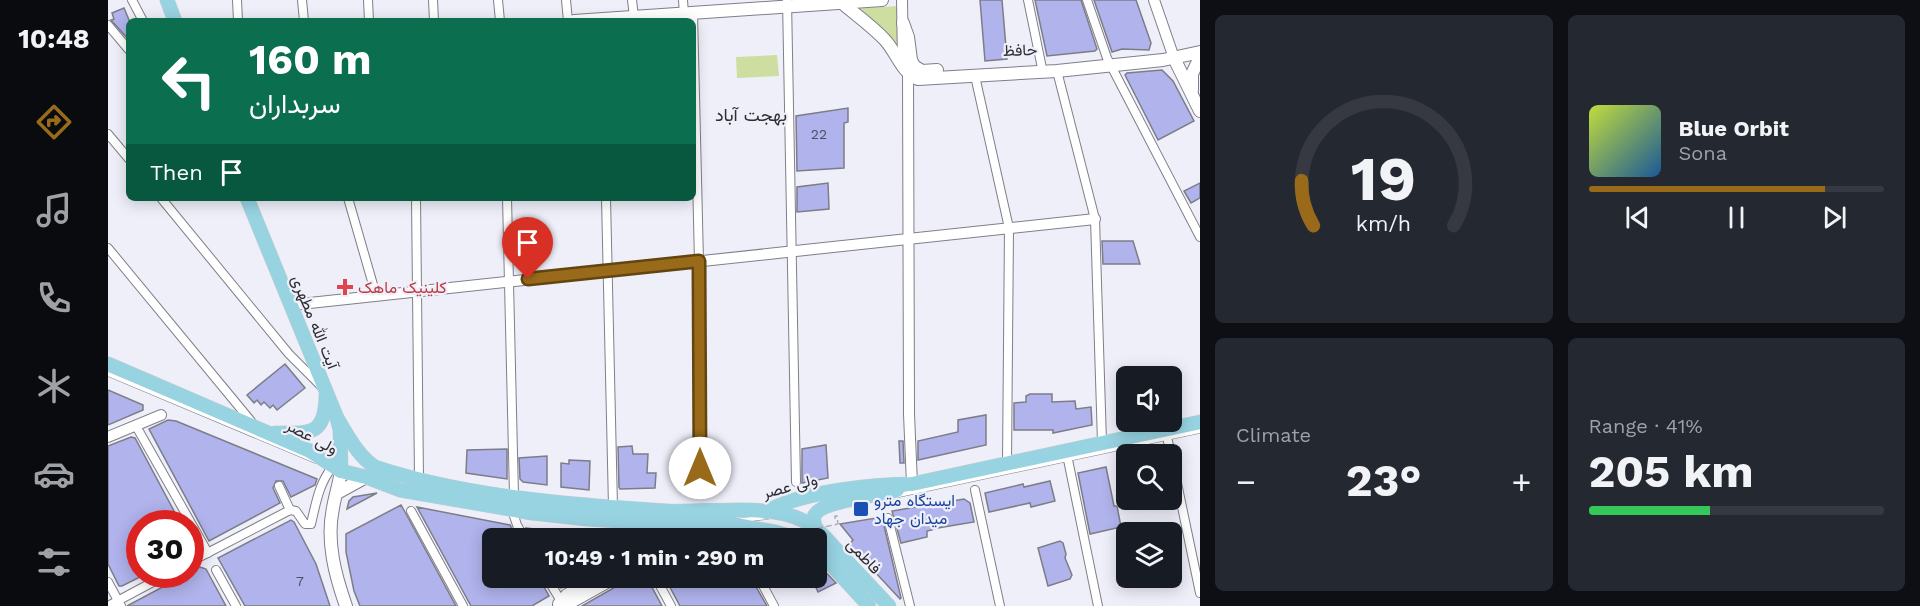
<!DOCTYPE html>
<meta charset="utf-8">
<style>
:root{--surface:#171b24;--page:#242831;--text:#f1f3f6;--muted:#9ea1a6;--line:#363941;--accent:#986a19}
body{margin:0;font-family:"Work Sans",Vazirmatn,sans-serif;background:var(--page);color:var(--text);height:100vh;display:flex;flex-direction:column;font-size:22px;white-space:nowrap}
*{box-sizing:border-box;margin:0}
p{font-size:20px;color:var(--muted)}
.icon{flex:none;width:33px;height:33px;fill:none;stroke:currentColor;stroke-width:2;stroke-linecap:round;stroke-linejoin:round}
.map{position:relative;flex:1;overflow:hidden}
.sheet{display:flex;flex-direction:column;gap:15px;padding:15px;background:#0d0f14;width:720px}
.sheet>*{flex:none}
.banner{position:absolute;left:18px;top:18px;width:570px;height:183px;border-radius:9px;box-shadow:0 3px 15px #0003;background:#0b6e4f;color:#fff;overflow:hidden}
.fabs{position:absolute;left:1008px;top:366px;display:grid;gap:12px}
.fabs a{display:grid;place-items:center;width:66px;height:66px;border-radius:9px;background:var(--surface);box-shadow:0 3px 15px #0003;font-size:30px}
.speed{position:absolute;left:18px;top:510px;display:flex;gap:12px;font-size:30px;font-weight:700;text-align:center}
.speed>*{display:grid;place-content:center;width:78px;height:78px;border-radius:50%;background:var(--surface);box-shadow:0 3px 15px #0003;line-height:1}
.speed .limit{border:9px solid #d22;background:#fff;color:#111}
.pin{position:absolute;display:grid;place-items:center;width:51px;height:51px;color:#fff;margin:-62px -26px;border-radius:50% 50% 50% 0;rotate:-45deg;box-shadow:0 0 6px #0007}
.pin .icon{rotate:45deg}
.me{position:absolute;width:66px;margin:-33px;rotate:0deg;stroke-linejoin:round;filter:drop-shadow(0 0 4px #0008)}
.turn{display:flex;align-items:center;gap:21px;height:126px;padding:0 24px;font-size:27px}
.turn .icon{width:78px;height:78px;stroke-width:2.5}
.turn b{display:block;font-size:42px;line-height:51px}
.then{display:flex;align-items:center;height:57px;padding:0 24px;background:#0003;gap:12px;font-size:22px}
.big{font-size:45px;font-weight:700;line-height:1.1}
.sheet .tile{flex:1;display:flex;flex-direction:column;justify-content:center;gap:9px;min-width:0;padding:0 21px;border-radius:9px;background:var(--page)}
.sheet .dial{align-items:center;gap:0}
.dial svg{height:156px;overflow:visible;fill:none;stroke:var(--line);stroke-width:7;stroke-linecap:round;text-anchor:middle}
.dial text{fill:var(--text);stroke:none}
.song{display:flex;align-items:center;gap:18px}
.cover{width:72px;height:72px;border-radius:9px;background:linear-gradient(135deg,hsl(70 70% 55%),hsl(210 70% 35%))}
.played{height:6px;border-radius:3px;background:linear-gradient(90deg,var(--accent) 80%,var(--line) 80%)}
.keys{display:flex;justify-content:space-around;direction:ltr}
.heat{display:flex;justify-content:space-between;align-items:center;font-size:33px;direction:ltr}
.charge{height:9px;border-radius:4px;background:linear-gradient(90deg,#34c759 41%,var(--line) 0)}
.sheet .tiles{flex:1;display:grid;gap:15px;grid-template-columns:repeat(2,1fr)}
.trip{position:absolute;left:374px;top:528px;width:345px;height:60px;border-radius:9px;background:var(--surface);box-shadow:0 3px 15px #0003;font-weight:700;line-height:60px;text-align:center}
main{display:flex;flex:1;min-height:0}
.dock{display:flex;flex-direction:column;width:108px;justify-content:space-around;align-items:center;background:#090b0e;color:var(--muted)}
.dock .icon{width:42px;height:42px}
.dock .selected{color:var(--accent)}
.dock b{font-size:27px;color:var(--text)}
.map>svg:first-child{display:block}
</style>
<main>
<nav class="dock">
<b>10:48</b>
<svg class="icon selected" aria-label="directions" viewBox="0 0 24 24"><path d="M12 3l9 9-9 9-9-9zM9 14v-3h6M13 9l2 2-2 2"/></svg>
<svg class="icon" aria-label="music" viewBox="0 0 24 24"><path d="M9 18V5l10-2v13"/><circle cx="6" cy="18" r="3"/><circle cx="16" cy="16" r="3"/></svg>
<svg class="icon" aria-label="phone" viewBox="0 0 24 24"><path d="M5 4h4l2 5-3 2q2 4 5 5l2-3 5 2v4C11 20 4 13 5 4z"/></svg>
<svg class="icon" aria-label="climate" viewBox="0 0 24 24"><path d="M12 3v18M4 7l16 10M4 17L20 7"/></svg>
<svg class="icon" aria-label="car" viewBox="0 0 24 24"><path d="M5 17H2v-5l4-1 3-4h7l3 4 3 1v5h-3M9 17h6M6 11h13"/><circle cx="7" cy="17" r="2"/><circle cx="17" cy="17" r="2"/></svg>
<svg class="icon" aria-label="filters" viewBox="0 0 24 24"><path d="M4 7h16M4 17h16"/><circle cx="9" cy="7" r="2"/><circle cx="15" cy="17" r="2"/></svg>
</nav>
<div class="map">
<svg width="1092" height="606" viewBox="0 0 1092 606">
<rect width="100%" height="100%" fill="#eeeff9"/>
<g fill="#cedda0">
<path d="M790,6L789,50L742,9Z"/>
<path d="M669,55L671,76L629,78L628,57Z"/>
</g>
<g fill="#b0b3ec" stroke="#7c7d86" stroke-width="1.5">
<path d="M872,0H894L899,59L877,61Z"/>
<path d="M927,0H973L989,49L987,51L939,56Z"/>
<path d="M986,0H1028L1043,43L1041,50L1014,49L1004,52Z"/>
<path d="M16,8L21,20V40L3,20L6,19L4,13Z"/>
<path d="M1054,70L1065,81L1086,121L1050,140L1017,75L1019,73Z"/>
<path d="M740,108V122L736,123V168L689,171L688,116Z"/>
<path d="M720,183L721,209L689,212V187Z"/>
<path d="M1092,183V198L1083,203L1076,191Z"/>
<path d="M994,241H1025L1032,264H995Z"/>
<path d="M177,364L197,388L169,410L165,405L162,408L156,402L153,405L149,400L146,403L139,395Z"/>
<path d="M0,390L35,405V410L0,425Z"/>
<path d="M922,394H944V402L967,401L968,409L983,407L984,425L945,433V430H906V403L918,402V396Z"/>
<path d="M878,415V445L810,460V441L850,432V420Z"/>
<path d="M60,420L68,421L209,479L207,485L183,497L175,481H168L165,488L172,503L101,541L41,429Z"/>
<path d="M23,437L27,438L73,524H32V577L14,586H11L0,564V446Z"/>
<path d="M791,441H795L796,463H792Z"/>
<path d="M718,445L720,478L694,483V449Z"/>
<path d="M524,446L525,454H540L539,473H548L547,488L512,489L511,487L510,447Z"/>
<path d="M399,449V479L358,473L359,450Z"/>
<path d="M439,456V485L415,482L412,479L411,458Z"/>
<path d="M461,460L482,461L481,490L453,487V463L461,464Z"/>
<path d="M998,467L1006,506H1009L1013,527L982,534L970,473Z"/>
<path d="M942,481L947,501L923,507L922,503L881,512L877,493L915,484L916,487Z"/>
<path d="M269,493L239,509L241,501L245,497Z"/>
<path d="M856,499L862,503L866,522L824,529V530L819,531V537L793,543L784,511Z"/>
<path d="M293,505L297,512L348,606H252L246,591L238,552V534Z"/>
<path d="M309,507L402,525L409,538H384V578H431L441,596L424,606H363Z"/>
<path d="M774,517L793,598L792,599L741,544L745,540L732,524Z"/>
<path d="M183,520L186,522L208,564L222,606H137L110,558Z"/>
<path d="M418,528L470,534V538H422Z"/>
<path d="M952,541L955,543L958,554L957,558L964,575L962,579L940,586L930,548Z"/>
<path d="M708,562L728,583L710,592L704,579L708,578Z"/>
<path d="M92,567L98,569L118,606H19L79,574H82V572Z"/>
<path d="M446,578H471L453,588Z"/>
<path d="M523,578H539L554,606H474Z"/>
<path d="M557,578H643L659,606H572Z"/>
</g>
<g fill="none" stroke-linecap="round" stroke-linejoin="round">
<g stroke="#7f7f89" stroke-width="5">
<g id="service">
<path d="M0,374L207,461"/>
<path d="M791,495L1092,431"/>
<path d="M634,520L660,517"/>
</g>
</g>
<g stroke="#7f7f89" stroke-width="10">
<g id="minor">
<path d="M24,0L35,21"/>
<path d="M129,0L130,21"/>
<path d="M194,0L196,21"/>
<path d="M260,0L261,21"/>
<path d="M325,0L326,21"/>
<path d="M390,0L392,21"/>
<path d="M458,0L460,21"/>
<path d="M524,0L526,17"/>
<path d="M575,0L576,14"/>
<path d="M679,0L688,482"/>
<path d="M920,0L935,73"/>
<path d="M979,0L999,58L1092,237"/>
<path d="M585,13L591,261L593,491"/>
<path d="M0,25L21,50"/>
<path d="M949,71L987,219L994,442"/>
<path d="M867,76L901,228L899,463"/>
<path d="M0,134L21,159"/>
<path d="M53,198L181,354L214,387"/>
<path d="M240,198L268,295"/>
<path d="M308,198L311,479"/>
<path d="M399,198L406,496"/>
<path d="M498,198L505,507"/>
<path d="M0,248L147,426"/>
<path d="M28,426L100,553"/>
<path d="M1057,429L1063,454"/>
<path d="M958,450L990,606"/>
<path d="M1064,459L1092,593"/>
<path d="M171,486L182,510"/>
<path d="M867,490L892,606"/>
<path d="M182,510L188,511L197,524H203C208,503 211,483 225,466"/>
<path d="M404,510L409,525L416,538"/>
<path d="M303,511L355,606"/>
<path d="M780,518L802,606"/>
<path d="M623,524L630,538"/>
<path d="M82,562L182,510"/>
<path d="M108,570L128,606"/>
<path d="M439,578L456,606"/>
<path d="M548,578L563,606"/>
<path d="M651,578L666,606"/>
<path d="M0,582L13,606"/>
<path d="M0,606L60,574"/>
</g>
</g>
<g stroke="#7f7f89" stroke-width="12">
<g id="tertiary">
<path d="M794,0L795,62L800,73L801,414L804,484"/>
<path d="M1046,0L1066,58"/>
<path d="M183,305L987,219"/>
<path d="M0,437L53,415"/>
</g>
</g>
<g stroke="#7f7f89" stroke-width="14">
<g id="secondary">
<path d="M734,3C748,15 764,26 777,40C789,53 793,72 810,79L949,71L1055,60L1092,52"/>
<path d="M466,21L774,0"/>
<path d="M795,23L800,37L803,60L806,66L814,71L829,70"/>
<path d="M1066,58L1092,111"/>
<path d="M1084,90V74L1092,57"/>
<path d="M233,471C231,484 227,496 225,508C218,541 227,575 238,606"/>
<path d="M229,493L258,477"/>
<path d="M558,538L584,525"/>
<path d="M576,538L609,527"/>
<path d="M454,602H463L506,578"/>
<path d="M451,604L459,595L489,578"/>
</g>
</g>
<g stroke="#cdcdce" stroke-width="15">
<g id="primary">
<path d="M59,0L67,21"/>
<path d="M139,198L229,418L232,430L233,471"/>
<path d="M0,364L202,451L233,471L258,477L292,490L424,513L479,519L560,524H623L667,532L688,538"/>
<path d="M229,418C240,436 250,456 267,467C358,497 464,505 559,511C599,513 659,503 694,520C711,528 722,543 734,556C750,573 765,589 781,606"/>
<path d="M167,433C201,433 217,437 218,396"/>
<path d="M658,512C692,492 765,484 804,484L1092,422"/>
<path d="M718,559L761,606"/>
<path d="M724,565C720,555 704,526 706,517C710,500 774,496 789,490"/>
</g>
</g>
<path stroke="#acadb5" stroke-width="1.5" stroke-dasharray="6 3" stroke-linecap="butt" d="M727,519V516H729L730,524"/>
<use href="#service" stroke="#fff" stroke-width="4"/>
<use href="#minor" stroke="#fff" stroke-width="8"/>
<use href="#tertiary" stroke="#fff" stroke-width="10"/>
<use href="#secondary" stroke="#fff" stroke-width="12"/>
<use href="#primary" stroke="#98d3e2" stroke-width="14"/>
<path stroke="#acadb5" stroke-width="1.5" stroke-dasharray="6 3" stroke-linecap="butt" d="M665,538L730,524"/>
</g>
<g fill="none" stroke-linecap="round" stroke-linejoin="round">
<g stroke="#634510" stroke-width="15">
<path id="route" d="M420,279L591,261L592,468"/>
</g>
<use href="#route" stroke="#986a19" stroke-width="10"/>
</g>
<path fill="#e0444e" stroke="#eeeff9" stroke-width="2" d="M234 278h6v6h6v6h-6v6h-6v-6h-6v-6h6z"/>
<rect fill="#1a4fb4" stroke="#eeeff9" stroke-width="2" x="745" y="501" width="16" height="16" rx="3"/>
<g text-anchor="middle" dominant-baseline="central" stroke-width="4.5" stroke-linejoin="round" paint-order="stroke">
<g font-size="14" fill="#4e4f60">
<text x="711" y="134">22</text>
<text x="192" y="581">7</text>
</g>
<g font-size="16" fill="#2e2e32" stroke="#eeeff9">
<text transform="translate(912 50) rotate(-2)">حافظ</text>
<text transform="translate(207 322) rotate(68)">آیت الله مطهری</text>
<text transform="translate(204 437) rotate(28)">ولی عصر</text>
<text transform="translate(682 486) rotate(-15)">ولی عصر</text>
<text transform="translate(756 556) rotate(47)">فاطمی</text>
</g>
<g font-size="16" fill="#be3a42" stroke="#eeeff9" text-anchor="start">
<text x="250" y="287">کلینیک ماهک</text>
</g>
<g font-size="16" fill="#164399" stroke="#eeeff9" text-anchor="start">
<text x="766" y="500">ایستگاه مترو<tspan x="766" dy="18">میدان جهاد</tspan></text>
</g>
<g font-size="18" fill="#2e2e32" stroke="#eeeff9">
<text x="643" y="114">بهجت آباد</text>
</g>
</g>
</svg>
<div class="fabs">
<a><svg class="icon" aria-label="sound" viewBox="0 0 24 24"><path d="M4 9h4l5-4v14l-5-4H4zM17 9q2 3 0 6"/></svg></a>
<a><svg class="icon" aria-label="search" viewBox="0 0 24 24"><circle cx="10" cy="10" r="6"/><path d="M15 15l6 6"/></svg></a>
<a><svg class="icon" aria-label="layers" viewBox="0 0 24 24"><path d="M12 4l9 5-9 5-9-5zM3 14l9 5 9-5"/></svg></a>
</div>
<div class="speed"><div class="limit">30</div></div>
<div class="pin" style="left:420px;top:279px;background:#d93025"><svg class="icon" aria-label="arrive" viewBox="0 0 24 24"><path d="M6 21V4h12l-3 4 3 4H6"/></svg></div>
<svg class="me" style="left:592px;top:468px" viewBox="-20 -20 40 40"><circle r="19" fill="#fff"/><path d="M0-13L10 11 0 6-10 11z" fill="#986a19"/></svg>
<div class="trip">10:49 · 1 min · 290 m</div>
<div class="banner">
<div class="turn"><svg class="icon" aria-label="left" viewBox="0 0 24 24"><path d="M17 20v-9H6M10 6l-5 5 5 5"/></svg><div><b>160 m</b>سربداران</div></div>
<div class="then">Then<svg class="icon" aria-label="arrive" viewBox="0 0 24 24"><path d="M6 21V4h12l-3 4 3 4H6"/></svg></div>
</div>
</div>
<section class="sheet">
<div class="tiles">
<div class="tile dial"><svg viewBox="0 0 100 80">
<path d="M14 69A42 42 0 1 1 86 69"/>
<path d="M14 69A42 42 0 0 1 8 46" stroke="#986a19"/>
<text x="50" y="56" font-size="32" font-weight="700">19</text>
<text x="50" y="72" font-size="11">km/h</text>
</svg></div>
<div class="tile">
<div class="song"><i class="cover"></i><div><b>Blue Orbit</b><p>Sona</p></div></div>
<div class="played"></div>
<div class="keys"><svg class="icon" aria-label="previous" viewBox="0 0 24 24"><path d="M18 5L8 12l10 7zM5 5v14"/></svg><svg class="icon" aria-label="pause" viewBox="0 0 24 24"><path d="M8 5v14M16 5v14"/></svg><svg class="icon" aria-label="next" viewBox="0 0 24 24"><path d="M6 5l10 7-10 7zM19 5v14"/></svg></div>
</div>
<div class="tile"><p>Climate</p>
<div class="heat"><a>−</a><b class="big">23°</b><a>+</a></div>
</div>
<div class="tile"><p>Range · 41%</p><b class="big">205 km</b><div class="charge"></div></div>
</div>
</section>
</main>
